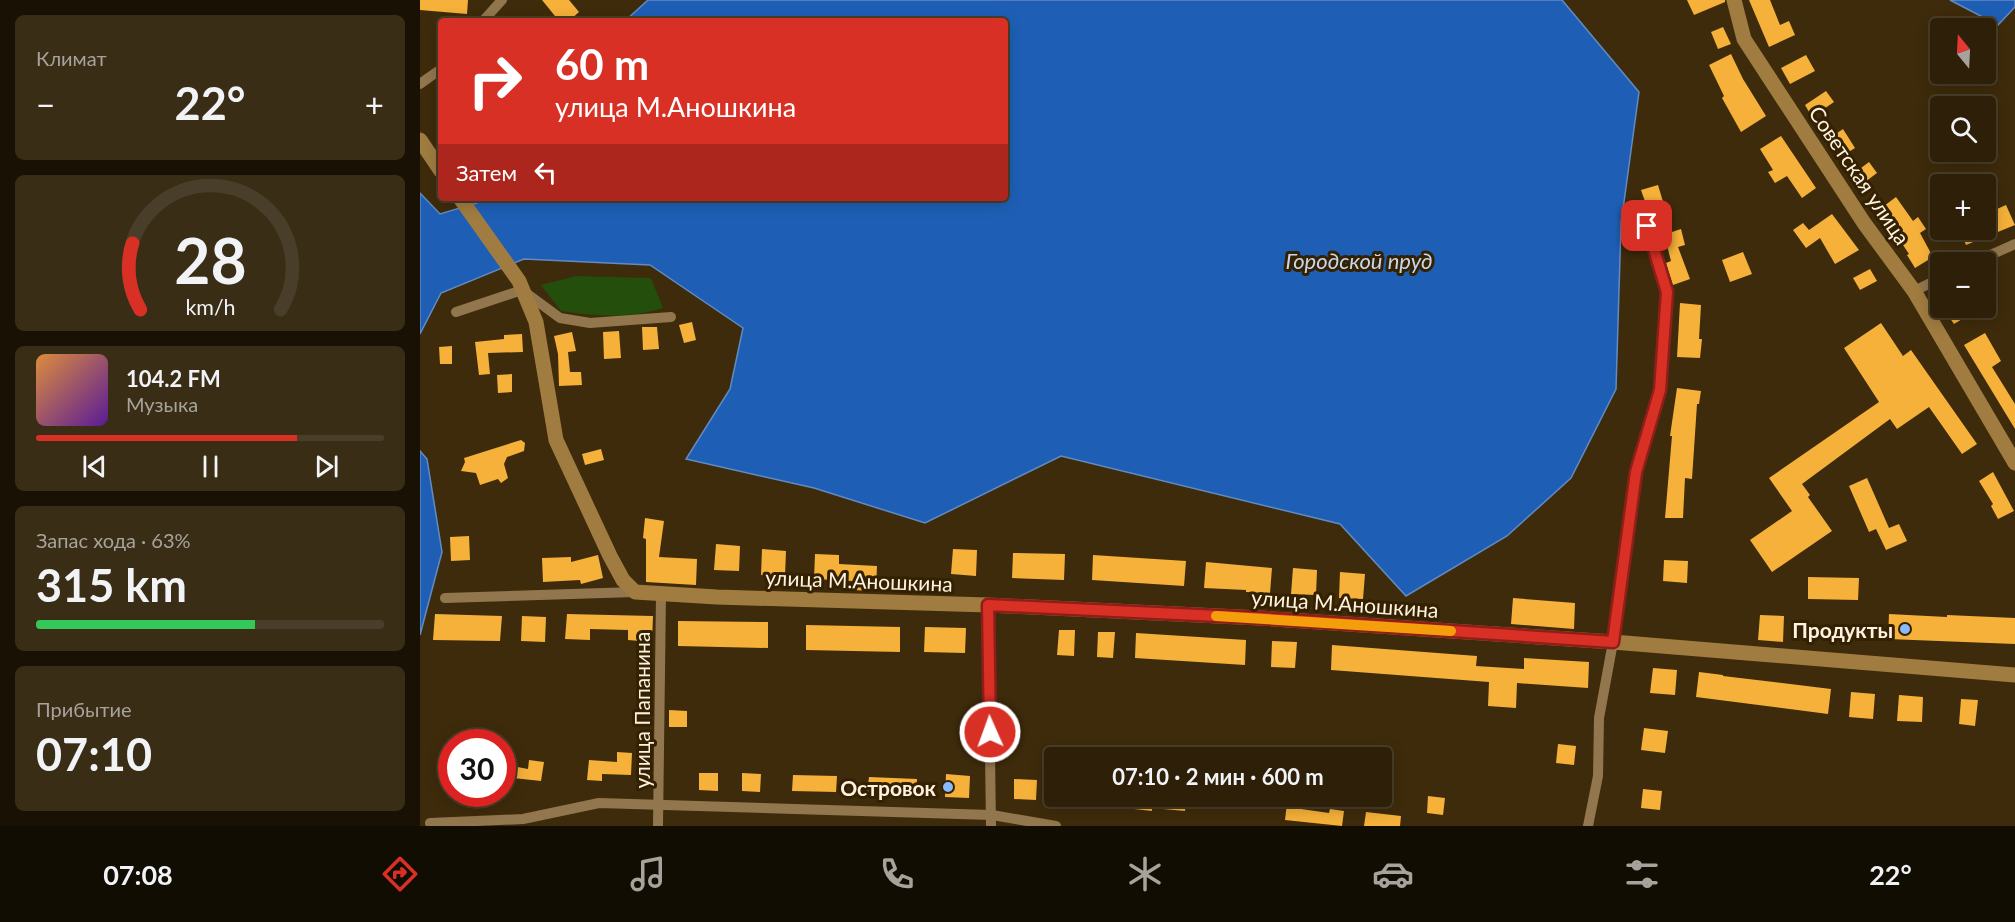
<!DOCTYPE html>
<html lang="ru">
<meta charset="utf-8">
<style>
:root{--surface:#2e2008;--page:#3a2d16;--text:#f1f3f6;--muted:#a7a39c;--line:#493e29;--accent:#d93025}
body{margin:0;font-family:Lato,sans-serif;background:var(--page);color:var(--text);height:100vh;display:flex;flex-direction:column;font-size:22px;white-space:nowrap}
*{box-sizing:border-box;margin:0}
p{font-size:20px;color:var(--muted)}
.icon{flex:none;width:33px;height:33px;fill:none;stroke:currentColor;stroke-width:2;stroke-linecap:round;stroke-linejoin:round}
.map{position:relative;flex:1;overflow:hidden}
.sheet{display:flex;flex-direction:column;gap:15px;padding:15px;background:#191204;width:420px}
.sheet>*{flex:none}
.top-card{position:absolute;left:18px;top:18px;width:570px;height:183px;border-radius:6px;box-shadow:0 3px 15px #0003,0 0 0 2px var(--line);background:#d93025;color:#fff;overflow:hidden}
.needle{width:39px;rotate:342deg}
.fabs{position:absolute;left:1510px;top:18px;display:grid;gap:12px}
.fabs a{display:grid;place-items:center;width:66px;height:66px;border-radius:6px;background:var(--surface);box-shadow:0 3px 15px #0003,0 0 0 2px var(--line);font-size:30px}
.speed{position:absolute;left:18px;top:729px;display:flex;gap:12px;font-size:30px;font-weight:700;text-align:center}
.speed>*{display:grid;place-content:center;width:78px;height:78px;border-radius:50%;background:var(--surface);box-shadow:0 3px 15px #0003,0 0 0 2px var(--line);line-height:1}
.speed .limit{border:9px solid #d22;background:#fff;color:#111}
.pin{position:absolute;display:grid;place-items:center;width:51px;height:51px;color:#fff;margin:-26px;border-radius:12px;box-shadow:0 3px 9px #0006}
.me{position:absolute;width:66px;margin:-33px;rotate:358deg;stroke-linejoin:round;filter:drop-shadow(0 0 4px #0008)}
.turn{display:flex;align-items:center;gap:21px;height:126px;padding:0 18px;font-size:27px}
.turn .icon{width:78px;height:78px;stroke-width:2.5}
.turn b{display:block;font-size:42px;line-height:51px}
.then{display:flex;align-items:center;height:57px;padding:0 18px;background:#0003;gap:12px;font-size:22px}
.big{font-size:45px;font-weight:700;line-height:1.1}
.sheet .tile{flex:1;display:flex;flex-direction:column;justify-content:center;gap:9px;min-width:0;padding:0 21px;border-radius:9px;background:var(--page)}
.sheet .dial{align-items:center;gap:0}
.dial svg{height:156px;overflow:visible;fill:none;stroke:var(--line);stroke-width:7;stroke-linecap:round;text-anchor:middle}
.dial text{fill:var(--text);stroke:none}
.song{display:flex;align-items:center;gap:18px}
.cover{width:72px;height:72px;border-radius:9px;background:linear-gradient(135deg,hsl(30 70% 55%),hsl(270 70% 35%))}
.played{height:6px;border-radius:3px;background:linear-gradient(90deg,var(--accent) 75%,var(--line) 75%)}
.keys{display:flex;justify-content:space-around;direction:ltr}
.heat{display:flex;justify-content:space-between;align-items:center;font-size:33px;direction:ltr}
.charge{height:9px;border-radius:4px;background:linear-gradient(90deg,#34c759 63%,var(--line) 0)}
.trip{position:absolute;left:624px;top:747px;width:348px;height:60px;border-radius:6px;background:var(--surface);box-shadow:0 3px 15px #0003,0 0 0 2px var(--line);font-weight:700;line-height:60px;text-align:center}
.tabs{display:flex;height:96px;justify-content:space-around;align-items:center;background:#120d03;color:var(--muted)}
.tabs .icon{width:42px;height:42px}
.tabs .current{color:var(--accent)}
.tabs b{font-size:27px;color:var(--text)}
main{display:flex;flex:1;min-height:0}
.map>svg:first-child{display:block}
</style>
<main>
<section class="sheet">
<div class="tile"><p>Климат</p>
<div class="heat"><a>−</a><b class="big">22°</b><a>+</a></div>
</div>
<div class="tile dial"><svg viewBox="0 0 100 80">
<path d="M14 69A42 42 0 1 1 86 69"/>
<path d="M14 69A42 42 0 0 1 10 35" stroke="#d93025"/>
<text x="50" y="56" font-size="32" font-weight="700">28</text>
<text x="50" y="72" font-size="11">km/h</text>
</svg></div>
<div class="tile">
<div class="song"><i class="cover"></i><div><b>104.2 FM</b><p>Музыка</p></div></div>
<div class="played"></div>
<div class="keys"><svg class="icon" aria-label="previous" viewBox="0 0 24 24"><path d="M18 5L8 12l10 7zM5 5v14"/></svg><svg class="icon" aria-label="pause" viewBox="0 0 24 24"><path d="M8 5v14M16 5v14"/></svg><svg class="icon" aria-label="next" viewBox="0 0 24 24"><path d="M6 5l10 7-10 7zM19 5v14"/></svg></div>
</div>
<div class="tile"><p>Запас хода · 63%</p><b class="big">315 km</b><div class="charge"></div></div>
<div class="tile"><p>Прибытие</p><b class="big">07:10</b></div>
</section>
<div class="map">
<svg width="1595" height="826" viewBox="0 0 1595 826">
<rect width="100%" height="100%" fill="#3e2b0b"/>
<path fill="#234e0b" d="M156,276L231,278L243,308C210,319 175,316 141,311L121,285Z"/>
<g fill="#1e5fb5" stroke="#628bc2" stroke-width="1.5">
<path d="M228,0H1142L1219,92L1201,224L1196,389L1151,478L1087,536L986,596L920,524L641,456L505,523L394,488L266,459L310,389L323,328L230,265L104,259L21,293L0,334V193L20,214L57,203L56,198H585V21H205Z"/>
<path d="M1530,0H1595V7L1578,25Z"/>
<path d="M0,451L7,459L22,552L0,635Z"/>
</g>
<g fill="#f5b139">
<path d="M0,0H48L47,14L0,10Z"/>
<path d="M122,0H149L159,12L149,21H139Z"/>
<path d="M1267,0H1305V2L1274,15Z"/>
<path d="M1329,0H1350L1360,25L1369,21L1375,35L1349,47Z"/>
<path d="M1303,27L1311,44L1298,49L1291,32Z"/>
<path d="M1311,54L1323,79L1346,116L1321,132L1302,98L1304,96L1289,65Z"/>
<path d="M1386,55L1395,71L1370,84L1361,68Z"/>
<path d="M1406,91L1414,102L1392,117L1385,105Z"/>
<path d="M1423,129L1435,148L1419,158L1407,140Z"/>
<path d="M1361,136L1396,188L1382,198L1367,176L1355,183L1348,172L1353,170L1340,149Z"/>
<path d="M1449,162L1457,173L1441,185L1433,174Z"/>
<path d="M1238,185L1244,205L1228,210L1221,190Z"/>
<path d="M1476,197L1493,221L1498,217L1506,229L1500,233L1513,257L1495,268L1487,255L1489,254L1475,233L1476,232L1460,209Z"/>
<path d="M1586,205L1595,225L1546,245L1540,230H1575L1568,213Z"/>
<path d="M1412,214L1439,250L1415,264L1400,238L1386,248L1373,230L1383,223L1389,230Z"/>
<path d="M1249,224L1252,232L1261,229L1265,245L1258,247L1270,279L1253,285L1246,263L1251,261L1242,226Z"/>
<path d="M1323,252L1332,274L1310,282L1302,260Z"/>
<path d="M1450,269L1457,281L1440,290L1433,278Z"/>
<path d="M1260,303L1281,305L1279,339H1282L1280,358L1257,357Z"/>
<path d="M1523,308H1560L1534,324Z"/>
<path d="M272,322L276,340L264,343L259,325Z"/>
<path d="M1461,323L1483,356L1491,350L1557,444L1542,454L1509,407L1477,429L1470,419L1382,484L1390,495L1388,497L1412,531L1352,572L1330,540L1372,511L1349,478L1459,402L1424,348Z"/>
<path d="M222,327H237L239,349L223,350Z"/>
<path d="M199,331L201,358L184,359L183,332Z"/>
<path d="M152,332L156,351L148,352L150,372H161L162,385L139,386L138,354L134,336Z"/>
<path d="M1565,333L1581,361L1572,367L1595,404V429L1544,345Z"/>
<path d="M102,334L103,352L68,353L70,374L59,375L55,342L84,339V335Z"/>
<path d="M32,346V364H20L19,347Z"/>
<path d="M92,374V392L78,393L77,375Z"/>
<path d="M1257,388L1281,391L1279,404H1277L1272,479L1265,478L1263,518H1245L1252,436H1250Z"/>
<path d="M101,440L105,443L104,451L87,457L84,464L88,478L81,483L78,479L60,485L56,473L41,471L45,462L44,458Z"/>
<path d="M181,449L184,460L165,465L162,454Z"/>
<path d="M1573,472L1594,511L1578,519L1571,506L1573,504L1559,481Z"/>
<path d="M1447,478L1469,528L1479,524L1487,541L1466,550L1456,529L1449,532L1429,486Z"/>
<path d="M225,518L244,521L239,557L277,559L276,585L226,582V539L223,538Z"/>
<path d="M49,536L50,560L31,561L30,537Z"/>
<path d="M296,544L320,546L319,571L294,570Z"/>
<path d="M342,549L366,551L365,576L341,575Z"/>
<path d="M533,549L557,550L556,576L531,574Z"/>
<path d="M593,553L645,554L644,580L592,578Z"/>
<path d="M395,554L419,555V564L457,566L456,591L432,590V581L394,579Z"/>
<path d="M178,555L183,578L161,584L160,580L123,582L122,558L151,557V562Z"/>
<path d="M673,555L766,561L764,586L672,580Z"/>
<path d="M1244,560L1268,561L1267,583L1243,581Z"/>
<path d="M786,562L852,568L850,593L826,592V590L784,588Z"/>
<path d="M873,568L897,570L896,595L871,594Z"/>
<path d="M920,572L945,574L943,599L919,598Z"/>
<path d="M1388,577L1439,578L1438,600L1388,599Z"/>
<path d="M1093,598L1155,603L1154,629L1091,624Z"/>
<path d="M15,614L82,616L80,641L13,640Z"/>
<path d="M147,614L233,616L232,642L208,640V630L170,629V640L145,639Z"/>
<path d="M1469,614L1527,617V615L1595,618V644L1468,639Z"/>
<path d="M1340,615L1364,616L1363,642L1338,640Z"/>
<path d="M102,616L126,617L125,642L101,641Z"/>
<path d="M258,621L348,622V648L258,646Z"/>
<path d="M386,625L480,627V652L386,650Z"/>
<path d="M505,627L546,628L545,653L504,652Z"/>
<path d="M639,630H655L654,656L637,655Z"/>
<path d="M678,632H695L693,658L677,657Z"/>
<path d="M716,633L826,640L825,665L715,658Z"/>
<path d="M852,641L877,642L875,668L851,667Z"/>
<path d="M912,645L1057,656L1056,666L1104,669V658L1169,662L1168,688L1097,683L1096,708L1068,706L1069,682L911,670Z"/>
<path d="M1233,668L1257,670L1255,695L1230,693Z"/>
<path d="M1279,672L1303,675V676L1411,689L1408,714L1276,697Z"/>
<path d="M1431,692L1455,694L1453,719L1429,717Z"/>
<path d="M1479,695L1503,697L1502,722L1477,721Z"/>
<path d="M1541,699L1558,700L1555,726L1539,724Z"/>
<path d="M249,710L267,711V727H249Z"/>
<path d="M1224,728L1248,731L1245,753L1221,750Z"/>
<path d="M1138,744L1156,746L1154,765L1136,763Z"/>
<path d="M197,752L212,753L211,775L182,774V781L167,780L169,760L197,762Z"/>
<path d="M109,760L124,762L121,781L93,778L92,782L82,781V764L108,769Z"/>
<path d="M279,773H298V791L279,790Z"/>
<path d="M322,773L341,774L340,792L322,791Z"/>
<path d="M526,774L550,776L549,798L525,797Z"/>
<path d="M373,775L417,776L416,792L372,791Z"/>
<path d="M449,777L497,779L496,796L447,794Z"/>
<path d="M594,779L617,780L616,800L594,799Z"/>
<path d="M1223,789L1242,791L1240,810L1221,808Z"/>
<path d="M715,796H766L765,811L732,808V811L714,809Z"/>
<path d="M1008,796L1025,798L1023,815L1007,813Z"/>
<path d="M867,803L881,804V809L909,813L910,809L924,811L922,826L865,820Z"/>
<path d="M946,812L981,816L980,826H944Z"/>
</g>
<g fill="none" stroke-linecap="round" stroke-linejoin="round">
<g stroke="#92764d" stroke-width="10">
<path d="M63,21L82,0"/>
<path d="M0,84L21,69"/>
<path d="M1555,262L1595,244"/>
<path d="M1494,291L1521,278"/>
<path d="M36,312L102,290L140,318L170,323L251,317"/>
<path d="M25,598L215,592"/>
<path d="M568,605L571,826"/>
<path d="M10,823L103,819L179,803L572,815L636,826"/>
<path d="M238,826L241,594"/>
<path d="M1168,826L1178,776L1179,718L1193,642L1216,472L1240,390L1247,292L1227,226"/>
</g>
<g stroke="#a07c40" stroke-width="15">
<path d="M1314,0L1324,39L1444,223L1494,291L1595,463"/>
<path d="M0,140L21,171"/>
<path d="M40,198L99,281L116,322L136,440L190,556L203,580L215,592L297,597L568,605L840,618L1193,642L1595,675"/>
</g>
</g>
<g fill="none" stroke-linecap="round" stroke-linejoin="round">
<g stroke="#8d1f18" stroke-width="15">
<path id="route" d="M570,732L568,605L840,618L1193,642L1216,472L1240,390L1247,292L1227,226"/>
</g>
<use href="#route" stroke="#d93025" stroke-width="10"/>
<path stroke="#f59e0b" stroke-width="10" d="M796,616L1031,631"/>
</g>
<g fill="#8bbafc" stroke="#342101" stroke-width="2">
<circle cx="1485" cy="629" r="6"/>
<circle cx="528" cy="787" r="6"/>
</g>
<g text-anchor="middle" dominant-baseline="central" stroke-width="6" stroke-linejoin="round" paint-order="stroke">
<g font-size="21" fill="#fff2e0" stroke="#342101">
<text transform="translate(1440 175) rotate(56)">Советская улица</text>
<text transform="translate(439 580) rotate(2)">улица М.Аношкина</text>
<text transform="translate(925 603) rotate(4)">улица М.Аношкина</text>
<text transform="translate(221 710) rotate(-90)">улица Папанина</text>
</g>
<g font-size="21" font-weight="bold" fill="#fff2e0" stroke="#342101" text-anchor="end">
<text x="1473" y="629">Продукты</text>
<text x="516" y="787">Островок</text>
</g>
<g font-size="22" font-style="italic" fill="#c6d6ec" stroke="#342101">
<text x="939" y="260">Городской пруд</text>
</g>
</g>
</svg>
<div class="fabs">
<a><svg class="needle" viewBox="-14 -14 28 28"><path d="M0-13l5 13h-10z" fill="#e53935"/><path d="M0 13l5-13h-10z" fill="#a7a39c"/></svg></a>
<a><svg class="icon" aria-label="search" viewBox="0 0 24 24"><circle cx="10" cy="10" r="6"/><path d="M15 15l6 6"/></svg></a>
<a>+</a>
<a>−</a>
</div>
<div class="speed"><div class="limit">30</div></div>
<div class="pin" style="left:1227px;top:226px;background:#d93025"><svg class="icon" aria-label="arrive" viewBox="0 0 24 24"><path d="M6 21V4h12l-3 4 3 4H6"/></svg></div>
<svg class="me" style="left:570px;top:732px" viewBox="-20 -20 40 40"><circle r="17" fill="#d93025" stroke="#fff" stroke-width="3"/><path d="M0-11L8 9 0 5-8 9z" fill="#fff"/></svg>
<div class="trip">07:10 · 2 мин · 600 m</div>
<div class="top-card">
<div class="turn"><svg class="icon" aria-label="right" viewBox="0 0 24 24"><path d="M7 20v-9h11M14 6l5 5-5 5"/></svg><div><b>60 m</b>улица М.Аношкина</div></div>
<div class="then">Затем<svg class="icon" aria-label="left" viewBox="0 0 24 24"><path d="M17 20v-9H6M10 6l-5 5 5 5"/></svg></div>
</div>
</div>
</main>
<nav class="tabs">
<b>07:08</b>
<svg class="icon current" aria-label="directions" viewBox="0 0 24 24"><path d="M12 3l9 9-9 9-9-9zM9 14v-3h6M13 9l2 2-2 2"/></svg>
<svg class="icon" aria-label="music" viewBox="0 0 24 24"><path d="M9 18V5l10-2v13"/><circle cx="6" cy="18" r="3"/><circle cx="16" cy="16" r="3"/></svg>
<svg class="icon" aria-label="phone" viewBox="0 0 24 24"><path d="M5 4h4l2 5-3 2q2 4 5 5l2-3 5 2v4C11 20 4 13 5 4z"/></svg>
<svg class="icon" aria-label="climate" viewBox="0 0 24 24"><path d="M12 3v18M4 7l16 10M4 17L20 7"/></svg>
<svg class="icon" aria-label="car" viewBox="0 0 24 24"><path d="M5 17H2v-5l4-1 3-4h7l3 4 3 1v5h-3M9 17h6M6 11h13"/><circle cx="7" cy="17" r="2"/><circle cx="17" cy="17" r="2"/></svg>
<svg class="icon" aria-label="filters" viewBox="0 0 24 24"><path d="M4 7h16M4 17h16"/><circle cx="9" cy="7" r="2"/><circle cx="15" cy="17" r="2"/></svg>
<b>22°</b>
</nav>
